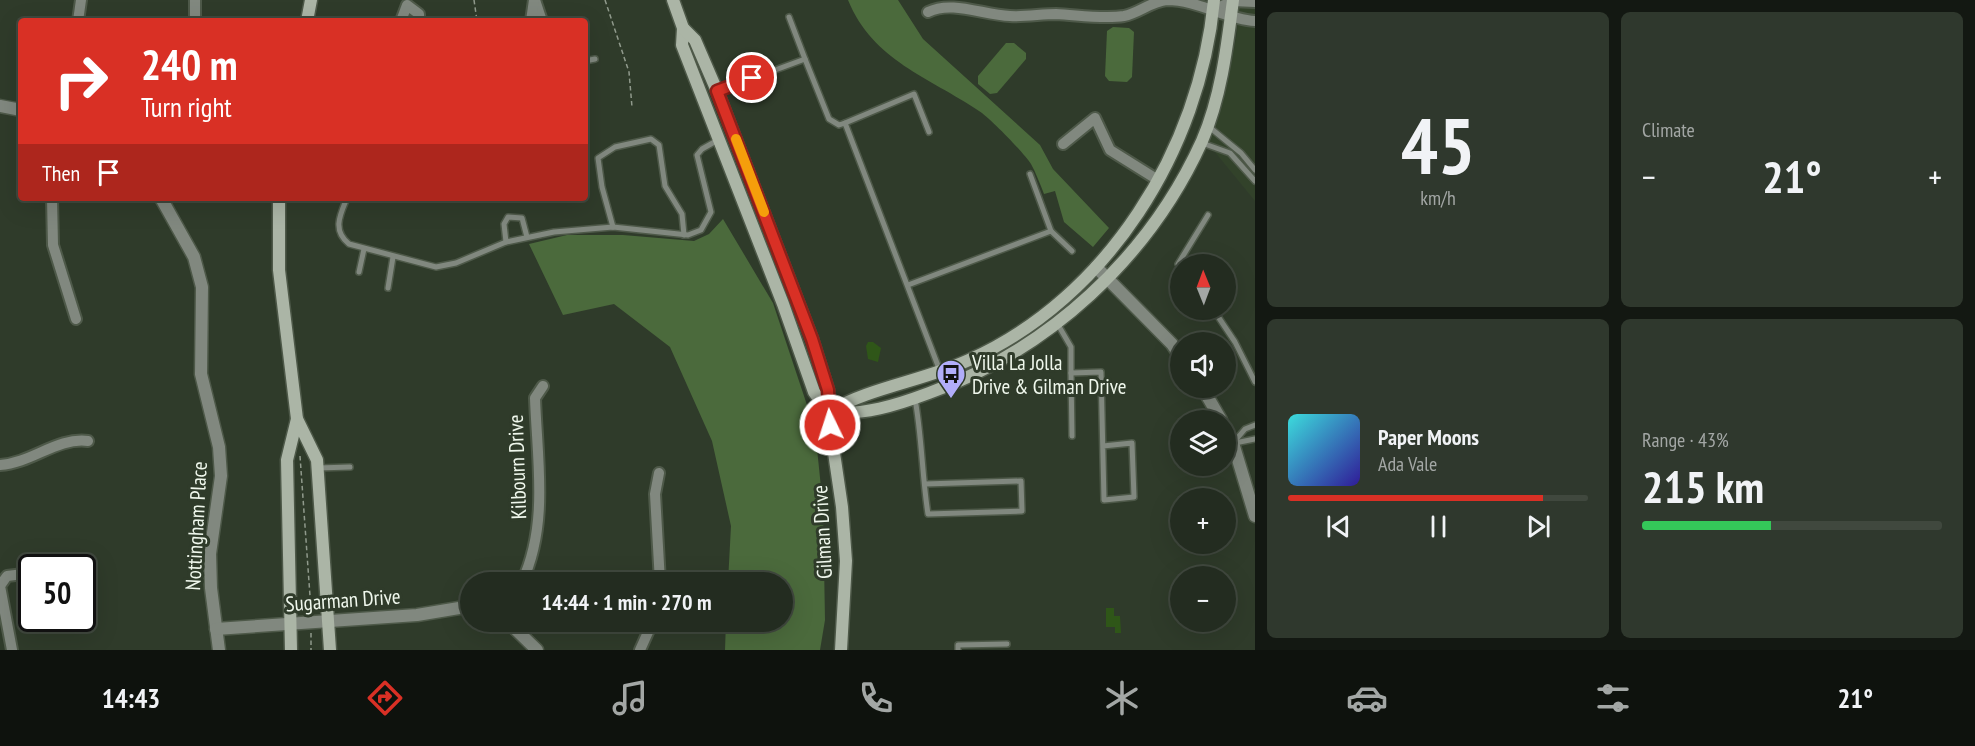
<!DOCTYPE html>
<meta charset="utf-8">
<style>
:root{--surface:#232c20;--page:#2f382d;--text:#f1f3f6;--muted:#a3a7a5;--line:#40483e;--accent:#d93025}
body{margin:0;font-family:"PT Sans Narrow",sans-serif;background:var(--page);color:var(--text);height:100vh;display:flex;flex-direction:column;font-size:22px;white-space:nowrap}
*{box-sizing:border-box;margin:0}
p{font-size:20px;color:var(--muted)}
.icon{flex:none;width:33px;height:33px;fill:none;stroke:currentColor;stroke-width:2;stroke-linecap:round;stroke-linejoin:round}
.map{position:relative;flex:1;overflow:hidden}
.panel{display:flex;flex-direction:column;gap:12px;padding:12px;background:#131812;width:720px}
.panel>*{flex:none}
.hud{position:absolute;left:18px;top:18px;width:570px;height:183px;border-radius:6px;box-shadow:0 6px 24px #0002,0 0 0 2px var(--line);background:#d93025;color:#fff;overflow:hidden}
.needle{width:39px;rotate:359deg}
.controls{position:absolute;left:1170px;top:254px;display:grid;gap:12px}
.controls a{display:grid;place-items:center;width:66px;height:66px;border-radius:50%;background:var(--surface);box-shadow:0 6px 24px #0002,0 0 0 2px var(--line);font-size:30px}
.speed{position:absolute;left:18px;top:554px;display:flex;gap:12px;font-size:30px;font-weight:700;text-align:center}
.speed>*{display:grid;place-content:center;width:78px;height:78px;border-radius:50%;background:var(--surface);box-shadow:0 6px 24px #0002,0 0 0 2px var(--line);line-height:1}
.speed .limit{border:3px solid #111;border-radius:9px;background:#fff;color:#111}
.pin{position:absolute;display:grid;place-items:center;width:51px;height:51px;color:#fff;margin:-26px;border:3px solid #fff;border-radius:50%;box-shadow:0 2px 6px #0007}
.me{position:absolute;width:66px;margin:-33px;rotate:356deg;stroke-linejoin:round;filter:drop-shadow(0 0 4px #0008)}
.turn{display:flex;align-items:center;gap:21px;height:126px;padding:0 24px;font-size:27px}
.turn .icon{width:78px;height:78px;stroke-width:2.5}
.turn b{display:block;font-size:42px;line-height:51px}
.then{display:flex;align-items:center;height:57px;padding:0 24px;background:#0003;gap:12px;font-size:22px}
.big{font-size:45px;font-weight:600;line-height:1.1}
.panel .tile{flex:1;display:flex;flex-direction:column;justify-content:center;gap:9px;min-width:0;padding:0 21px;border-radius:9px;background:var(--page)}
.panel .dial{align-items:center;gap:0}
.dial b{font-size:78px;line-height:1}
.song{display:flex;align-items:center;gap:18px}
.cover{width:72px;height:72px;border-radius:9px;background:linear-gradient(135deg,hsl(180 70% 55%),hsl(250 70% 35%))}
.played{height:6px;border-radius:3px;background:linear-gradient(90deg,var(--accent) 85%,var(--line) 85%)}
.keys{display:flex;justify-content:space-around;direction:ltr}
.heat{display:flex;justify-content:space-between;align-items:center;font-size:33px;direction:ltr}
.charge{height:9px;border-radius:4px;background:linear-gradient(90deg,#34c759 43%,var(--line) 0)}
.panel .tiles{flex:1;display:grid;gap:12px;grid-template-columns:repeat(2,1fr)}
.trip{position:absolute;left:460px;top:572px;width:333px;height:60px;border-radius:30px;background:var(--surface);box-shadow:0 6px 24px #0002,0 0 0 2px var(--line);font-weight:600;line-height:60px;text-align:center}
.tab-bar{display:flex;height:96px;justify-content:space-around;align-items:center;background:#0e120d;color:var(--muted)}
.tab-bar .icon{width:42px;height:42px}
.tab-bar .active{color:var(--accent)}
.tab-bar b{font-size:27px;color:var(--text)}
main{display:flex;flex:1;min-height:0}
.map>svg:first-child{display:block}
</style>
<main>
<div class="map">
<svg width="1255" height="650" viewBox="0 0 1255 650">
<rect width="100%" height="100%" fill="#2f3b2a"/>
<path fill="#32422a" d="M1239,0H1255V201L1205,140L1229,75L1237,33Z"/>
<g fill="#4b6a3c">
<path d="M848,0H898L923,39L1040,145L1053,169L1109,228L1093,247L1064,222L1055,191L1044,194C1040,184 1036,173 1031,164C1025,154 990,118 979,111C929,77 873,61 848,0Z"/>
<path d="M1113,27L1129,28L1134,32L1132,77L1127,82L1109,81L1105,76L1107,31Z"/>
<path d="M1006,43H1014L1026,53V59L997,93L990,94L978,84V76Z"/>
<path d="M723,219L773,303L815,429L823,507L825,620L820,650H725L726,621H783V582H728L731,526L712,441L670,347L614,304L563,315L529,244L567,235H623L694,241L709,234Z"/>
</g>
<g fill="#2f5618">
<path d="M868,342H873L881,348L878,362L868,359L866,346Z"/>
<path d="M1106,608H1114V616H1120L1121,633H1115V627H1106Z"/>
</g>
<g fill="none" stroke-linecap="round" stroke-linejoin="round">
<g stroke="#4e5949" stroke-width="8">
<g id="service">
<path d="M789,17L805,59"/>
<path d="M585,61L595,59"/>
<path d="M718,91L805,59L829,119L839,125L845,123L940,371"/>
<path d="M845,123L914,94L929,132"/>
<path d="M1208,126L1241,153L1255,170"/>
<path d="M1202,143L1230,153L1255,181"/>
<path d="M1030,174L1051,231"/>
<path d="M347,198C340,215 332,230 349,244L436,267L456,263L506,242L554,232L613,227L688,235L701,230L711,212L697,155L702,149L718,140"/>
<path d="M613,227L602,187L598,158L615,147L651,139L659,145L665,186L682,214L684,235"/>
<path d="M506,242L504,224L508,217L522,218L527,237"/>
<path d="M1180,267L1178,264L1208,215"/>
<path d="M359,272L364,249"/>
<path d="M908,285L1051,231L1072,251"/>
<path d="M388,288L393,257"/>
<path d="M1213,309L1235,342L1255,382"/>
<path d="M1057,323L1071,347V373L1101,372L1104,500L1134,497L1132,443L1103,446"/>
<path d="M1071,373L1072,436"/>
<path d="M915,399C922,437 922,476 928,514L1022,511L1021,481L925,484"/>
<path d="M1234,442L1245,429L1255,425"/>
<path d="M1235,443L1255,439"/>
<path d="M318,468L350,467"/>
<path d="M958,650V645L1007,644"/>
</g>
</g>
<g stroke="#4e5949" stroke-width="14">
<g id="minor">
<path d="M535,0L542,21"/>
<path d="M1213,10L1233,1L1255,2"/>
<path d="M928,12C952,0 983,15 1010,16C1026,17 1041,14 1056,14C1078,15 1102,19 1124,16C1139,13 1152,1 1167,0C1198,0 1225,19 1255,21"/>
<path d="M78,21L81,0"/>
<path d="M195,21V0"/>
<path d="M401,21L407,5L419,14V21"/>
<path d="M531,21L534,0"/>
<path d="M1063,144L1095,118L1110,150L1158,180"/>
<path d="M52,198L53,245L76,319"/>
<path d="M0,465C32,463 57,437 88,441"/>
<path d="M659,473L655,494L660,582"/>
<path d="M82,567H85"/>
<path d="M522,582C549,524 537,459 535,398L543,386"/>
<path d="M12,650L0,586L7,576L32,573"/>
<path d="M640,650L653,621"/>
</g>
</g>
<g stroke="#4e5949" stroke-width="15">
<g id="tertiary">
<path d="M0,106L21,110"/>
<path d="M161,198L194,257L202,287L201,374L219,447L221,476L210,554L211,588L219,650"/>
<path d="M1096,267L1172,344L1180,356"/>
<path d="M1202,387L1221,420"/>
<path d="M1226,429L1233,443L1255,516"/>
<path d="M507,621L537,650"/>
<path d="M216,629L417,615L471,606"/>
</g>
</g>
<g stroke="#4e5949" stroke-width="15">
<g id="secondary">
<path d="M673,0L683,28L682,45L783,304L814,392L828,412"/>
<path d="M307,21L311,0"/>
<path d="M683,28L695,40L717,91L812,339L828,390V412L842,507L846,561L841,650"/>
<path d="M279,198V270L297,419L317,460L330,650"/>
<path d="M828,412C863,416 897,405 929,393C1048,350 1149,258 1202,141C1221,97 1227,47 1233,0"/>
<path d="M828,412C871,387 923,381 969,360C1108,298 1200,149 1214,0"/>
<path d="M291,650L287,460L297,419"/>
</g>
</g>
<g stroke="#909a8c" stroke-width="1.5" stroke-dasharray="4.5 3" stroke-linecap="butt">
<path d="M474,0L477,21"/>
<path d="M605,0L629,72L632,107"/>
<path d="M300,456L311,610"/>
<path d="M311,633V650"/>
</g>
<use href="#service" stroke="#81887f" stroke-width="5"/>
<use href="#minor" stroke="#81887f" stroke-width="10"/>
<use href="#tertiary" stroke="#81887f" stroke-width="12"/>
<use href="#secondary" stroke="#abb5a6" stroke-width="12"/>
</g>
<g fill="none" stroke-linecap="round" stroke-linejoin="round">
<g stroke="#8d1f18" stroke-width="15">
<path id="route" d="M752,78L717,91L812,339L828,390L830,425"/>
</g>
<use href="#route" stroke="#d93025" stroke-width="10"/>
<path stroke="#f59e0b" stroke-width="10" d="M736,139L764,212"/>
</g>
<defs>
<g id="bus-pin" transform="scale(1.5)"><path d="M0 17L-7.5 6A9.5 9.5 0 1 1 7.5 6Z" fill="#b1adfa" stroke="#2f3b2a"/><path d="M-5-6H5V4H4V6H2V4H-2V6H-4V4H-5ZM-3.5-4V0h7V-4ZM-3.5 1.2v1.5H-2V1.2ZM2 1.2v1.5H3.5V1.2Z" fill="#111"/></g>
</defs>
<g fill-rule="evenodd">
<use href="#bus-pin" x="951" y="374"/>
</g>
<g text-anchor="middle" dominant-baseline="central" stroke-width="6" stroke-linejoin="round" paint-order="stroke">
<g font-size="21" fill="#eff7ec" stroke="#2f3b2a" text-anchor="start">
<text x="972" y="362">Villa La Jolla<tspan x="972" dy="24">Drive &amp; Gilman Drive</tspan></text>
</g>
<g font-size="21" fill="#eff7ec" stroke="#2f3b2a">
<text transform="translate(517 467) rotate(-92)">Kilbourn Drive</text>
<text transform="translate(196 526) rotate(-87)">Nottingham Place</text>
<text transform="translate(822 532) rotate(-93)">Gilman Drive</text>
<text transform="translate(343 600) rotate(-4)">Sugarman Drive</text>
</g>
</g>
</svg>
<div class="controls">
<a><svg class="needle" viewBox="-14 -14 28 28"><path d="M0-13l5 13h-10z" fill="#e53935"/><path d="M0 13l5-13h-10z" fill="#a3a7a5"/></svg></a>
<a><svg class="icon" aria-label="sound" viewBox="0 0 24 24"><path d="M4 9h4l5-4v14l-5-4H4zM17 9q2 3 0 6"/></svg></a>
<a><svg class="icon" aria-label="layers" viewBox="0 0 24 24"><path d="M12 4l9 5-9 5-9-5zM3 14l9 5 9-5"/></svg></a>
<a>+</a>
<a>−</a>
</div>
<div class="speed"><div class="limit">50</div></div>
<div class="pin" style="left:752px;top:78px;background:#d93025"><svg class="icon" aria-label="arrive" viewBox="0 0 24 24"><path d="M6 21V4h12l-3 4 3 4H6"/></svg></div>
<svg class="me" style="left:830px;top:425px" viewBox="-20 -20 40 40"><circle r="17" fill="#d93025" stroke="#fff" stroke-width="3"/><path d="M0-11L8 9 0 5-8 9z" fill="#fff"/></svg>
<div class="trip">14:44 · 1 min · 270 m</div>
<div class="hud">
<div class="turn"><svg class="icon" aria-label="right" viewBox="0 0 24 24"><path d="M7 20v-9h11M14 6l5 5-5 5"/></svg><div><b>240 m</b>Turn right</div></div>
<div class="then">Then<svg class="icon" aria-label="arrive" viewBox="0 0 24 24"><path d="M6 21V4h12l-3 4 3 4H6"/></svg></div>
</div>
</div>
<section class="panel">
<div class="tiles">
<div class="tile dial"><b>45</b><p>km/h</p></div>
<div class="tile"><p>Climate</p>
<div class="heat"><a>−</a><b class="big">21°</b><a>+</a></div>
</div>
<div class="tile">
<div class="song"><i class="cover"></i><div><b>Paper Moons</b><p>Ada Vale</p></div></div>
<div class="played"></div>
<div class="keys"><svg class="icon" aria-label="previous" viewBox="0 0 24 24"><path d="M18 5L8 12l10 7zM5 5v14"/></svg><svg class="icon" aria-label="pause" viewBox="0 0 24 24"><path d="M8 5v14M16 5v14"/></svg><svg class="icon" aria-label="next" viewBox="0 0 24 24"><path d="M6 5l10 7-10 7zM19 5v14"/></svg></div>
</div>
<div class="tile"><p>Range · 43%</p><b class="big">215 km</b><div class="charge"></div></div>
</div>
</section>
</main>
<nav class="tab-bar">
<b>14:43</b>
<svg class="icon active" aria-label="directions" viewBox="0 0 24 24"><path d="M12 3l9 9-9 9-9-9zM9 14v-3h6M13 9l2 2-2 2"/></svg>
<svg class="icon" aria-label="music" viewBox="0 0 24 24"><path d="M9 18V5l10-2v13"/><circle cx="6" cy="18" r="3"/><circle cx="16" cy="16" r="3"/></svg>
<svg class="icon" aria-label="phone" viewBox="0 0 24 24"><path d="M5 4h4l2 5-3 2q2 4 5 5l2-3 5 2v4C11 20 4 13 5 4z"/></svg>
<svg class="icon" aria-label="climate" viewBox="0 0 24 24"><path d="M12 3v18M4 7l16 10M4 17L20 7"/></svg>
<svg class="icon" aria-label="car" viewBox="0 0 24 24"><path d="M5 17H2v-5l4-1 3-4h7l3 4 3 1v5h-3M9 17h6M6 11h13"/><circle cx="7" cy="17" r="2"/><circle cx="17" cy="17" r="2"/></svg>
<svg class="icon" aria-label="filters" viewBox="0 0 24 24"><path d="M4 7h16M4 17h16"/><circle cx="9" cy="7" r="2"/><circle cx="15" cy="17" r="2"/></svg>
<b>21°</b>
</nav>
